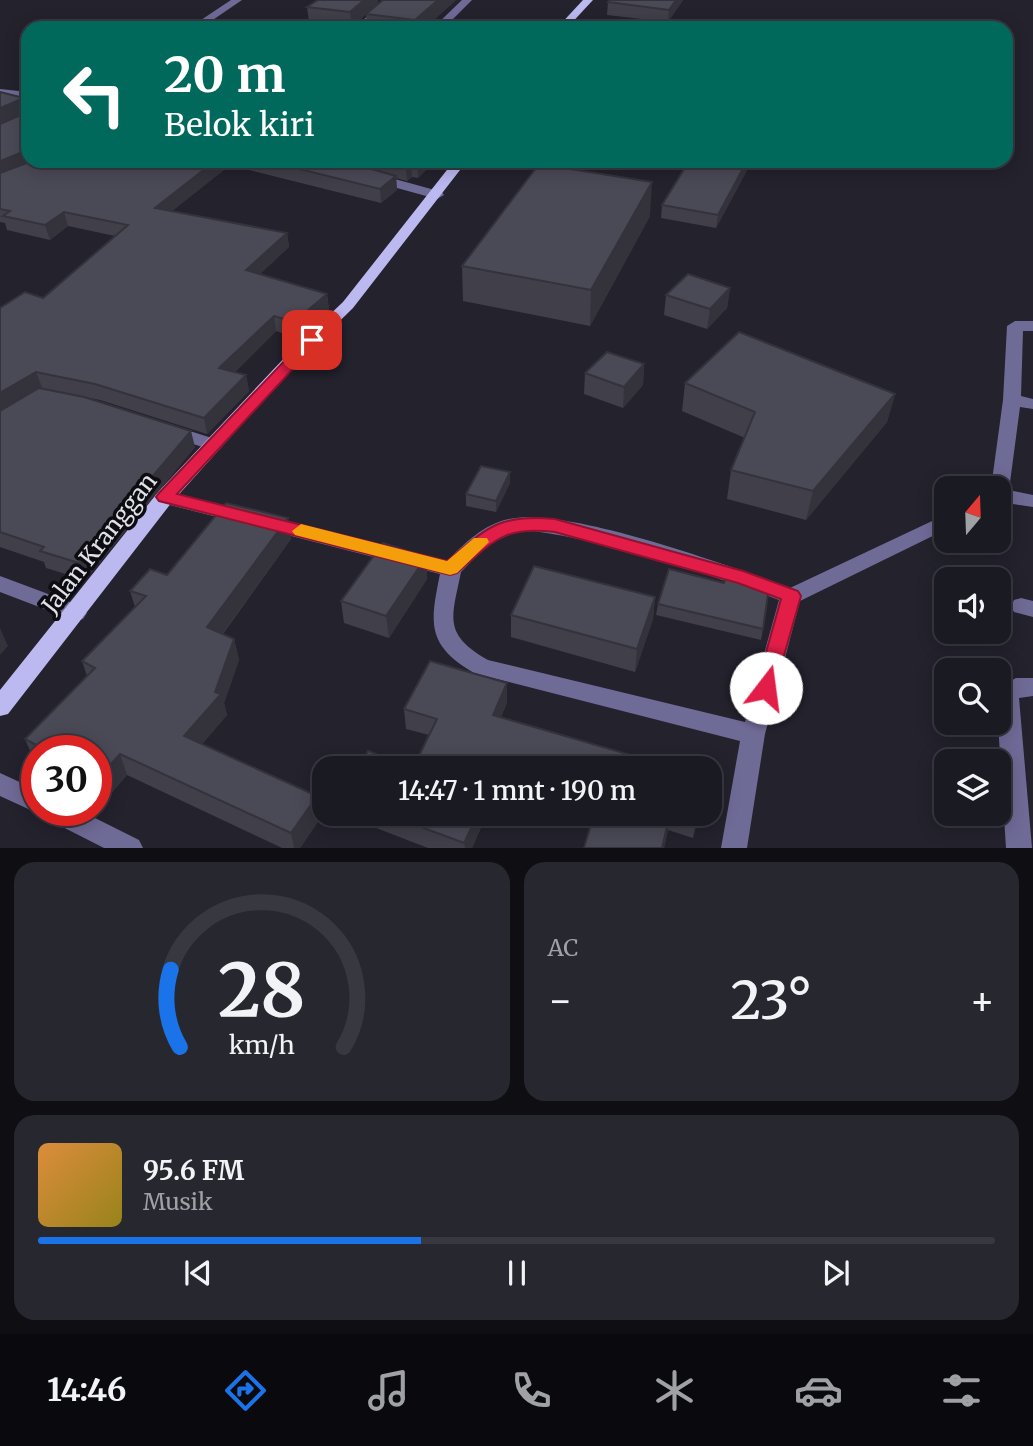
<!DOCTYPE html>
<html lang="id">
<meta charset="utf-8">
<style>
:root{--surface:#1a1a22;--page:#27272f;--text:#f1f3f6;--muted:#9fa1a5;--line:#383840;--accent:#1a73e8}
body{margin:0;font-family:Merriweather,serif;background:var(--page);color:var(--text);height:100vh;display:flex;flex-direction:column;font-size:26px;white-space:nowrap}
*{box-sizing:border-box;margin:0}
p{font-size:23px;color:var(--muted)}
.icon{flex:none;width:38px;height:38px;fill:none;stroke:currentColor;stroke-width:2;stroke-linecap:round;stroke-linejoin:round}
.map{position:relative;height:848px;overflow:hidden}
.drawer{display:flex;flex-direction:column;gap:14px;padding:14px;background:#0e0e13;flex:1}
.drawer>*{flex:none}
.hud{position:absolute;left:21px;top:21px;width:992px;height:147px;border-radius:21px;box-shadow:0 4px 18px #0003,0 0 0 2px var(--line);background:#00695c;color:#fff;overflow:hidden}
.needle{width:46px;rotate:19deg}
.buttons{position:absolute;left:934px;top:476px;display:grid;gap:14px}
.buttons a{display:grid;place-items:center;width:77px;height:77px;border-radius:14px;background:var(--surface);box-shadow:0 4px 18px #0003,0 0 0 2px var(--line);font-size:35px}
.speed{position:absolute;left:21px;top:735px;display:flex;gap:14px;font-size:35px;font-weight:700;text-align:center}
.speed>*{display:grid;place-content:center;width:91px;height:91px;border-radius:50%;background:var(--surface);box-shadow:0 4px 18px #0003,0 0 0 2px var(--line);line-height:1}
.speed .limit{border:10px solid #d22;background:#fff;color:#111}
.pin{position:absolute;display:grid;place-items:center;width:60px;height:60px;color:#fff;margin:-30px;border-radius:14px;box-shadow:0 4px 10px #0006}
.me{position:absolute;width:77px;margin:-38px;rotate:15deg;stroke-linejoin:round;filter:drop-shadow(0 0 5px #0008)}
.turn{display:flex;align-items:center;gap:24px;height:147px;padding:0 28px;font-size:32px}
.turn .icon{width:91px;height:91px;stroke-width:2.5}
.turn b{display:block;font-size:49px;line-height:60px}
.big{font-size:52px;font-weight:600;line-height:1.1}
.drawer .widget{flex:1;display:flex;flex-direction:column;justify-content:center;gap:10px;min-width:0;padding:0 24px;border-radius:21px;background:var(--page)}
.drawer .dial{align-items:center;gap:0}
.dial svg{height:182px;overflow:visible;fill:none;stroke:var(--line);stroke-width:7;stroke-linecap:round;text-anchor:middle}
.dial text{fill:var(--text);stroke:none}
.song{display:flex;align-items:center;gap:21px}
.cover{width:84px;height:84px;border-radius:10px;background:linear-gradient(135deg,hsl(30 70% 55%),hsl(50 70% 35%))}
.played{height:7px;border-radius:4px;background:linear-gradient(90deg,var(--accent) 40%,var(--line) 40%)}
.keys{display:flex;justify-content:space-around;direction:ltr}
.heat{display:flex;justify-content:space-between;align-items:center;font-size:38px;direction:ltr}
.drawer .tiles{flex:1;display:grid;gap:14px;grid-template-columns:1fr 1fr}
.widget:last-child{grid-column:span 2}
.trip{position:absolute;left:312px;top:756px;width:410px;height:70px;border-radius:21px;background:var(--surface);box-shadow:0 4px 18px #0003,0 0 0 2px var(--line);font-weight:600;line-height:70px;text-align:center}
.dock{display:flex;height:112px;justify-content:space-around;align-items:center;background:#0a0a0e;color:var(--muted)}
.dock .icon{width:49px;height:49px}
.dock .current{color:var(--accent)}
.dock b{font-size:32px;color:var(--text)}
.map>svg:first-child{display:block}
</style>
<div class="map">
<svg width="1033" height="848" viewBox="0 0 1033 848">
<rect width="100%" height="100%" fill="#23222d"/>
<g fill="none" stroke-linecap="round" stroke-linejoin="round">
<g fill="#6f6b97" fill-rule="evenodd">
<path d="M231,0H242L201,28H189Z"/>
<path d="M386,0H397L365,28H354Z"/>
<path d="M462,0H472L444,28H433Z"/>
<path d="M0,89L28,92V98L0,95Z"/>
<path d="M373,173L442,192L444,195L437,199L368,180V174Z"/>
<path d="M1015,321H1033V331H1023L1021,396L1033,399V409L1020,407L1009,490L1033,495V507L999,502V488H991L1003,400L1007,326Z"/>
<path d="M171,425L218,440L221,444L212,450L165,435L162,431Z"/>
<path d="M165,491L447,561C465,543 484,524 509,519C566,506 730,566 790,588L947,514V529L800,601L765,734L747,848H721L740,741L474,673C426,645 430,623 440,574L158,502L156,497L158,492ZM533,531C618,543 699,571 779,600L745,722L488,660C442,634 452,617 461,572C484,548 499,532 533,531Z"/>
<path d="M0,576L83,607L87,613L83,619L76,621L0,592Z"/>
<path d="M1021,598L1033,601V617L1014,612L1011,606L1014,600Z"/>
<path d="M1016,678H1033V696L1019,698L1032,848H1006L998,723L999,687Z"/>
<path d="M0,773L37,790V810H79L139,840L143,848H104L45,818L42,811L37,813L0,796Z"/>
</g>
<g fill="#bcb8f0" fill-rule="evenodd">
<path d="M583,0H593L567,28H557Z"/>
<path d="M454,161H467L353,308L300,360L172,502L8,714L0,716V690L158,492L288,354L343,302Z"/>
</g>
</g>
<g fill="#403f4a">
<path d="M318,0H378V4L456,0L425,28H367L366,14L352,27L309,22L307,7Z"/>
<path d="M683,0L668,22L607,15L608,2Z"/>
<path d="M0,92L24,98L25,103L28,161H435L418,178L412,177L407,181L396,178L397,190L381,203L233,166L225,169L172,211L287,233L289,247L260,274L327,294L329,309L296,338L276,331L235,372L246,375L249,391L207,434L100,400L40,388L195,447L85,580L46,568L44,562L0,547V308L43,298L115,236L68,226L50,240L7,230L5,223L0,222Z"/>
<path d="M752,161L716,228L661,218L662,205Z"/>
<path d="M650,216L590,326L463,301L462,266Z"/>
<path d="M730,288L727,308L707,329L664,315L666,295Z"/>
<path d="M644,364L643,385L623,408L584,394L585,373Z"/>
<path d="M685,383L895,394L887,422L806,520L727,499L731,470L745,438L682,411Z"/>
<path d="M510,472V483L496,512L466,506V494Z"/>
<path d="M288,518L291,539L223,634L234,639L239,660L224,703L227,715L202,744L317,796L321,817L300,848H282L127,775L108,797L96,792V751H37V762L34,760L25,739L87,676L82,661L135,607L130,591L167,575Z"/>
<path d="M426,557L427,579L389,638L344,623L341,601Z"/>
<path d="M655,597L653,619L635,672L511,637V615Z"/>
<path d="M658,604L763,629L761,640L656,615Z"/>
<path d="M507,703L501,717L675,768H413L429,735L406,729L404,709Z"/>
<path d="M345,814H487L472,848H428L345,816Z"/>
<path d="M594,814H699L693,838L668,830L664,848H584Z"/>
</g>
<g fill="#34333c">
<path d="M364,0H378V4L352,27L350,12Z"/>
<path d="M438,0H456L425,28H416L415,20Z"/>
<path d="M676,0H683L668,22L669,10Z"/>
<path d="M24,98L28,112L0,125V108Z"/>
<path d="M28,150V161H40L0,176V161Z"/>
<path d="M215,161H232L233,166L225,169L158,222L155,208Z"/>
<path d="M421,161H435L418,178V164Z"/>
<path d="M747,161H752L716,228L718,215Z"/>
<path d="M411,163L412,177L407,181L406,168Z"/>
<path d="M396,176L397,190L381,203L380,189Z"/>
<path d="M652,182L650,216L590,326L591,290Z"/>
<path d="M64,212L68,226L50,240L45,225Z"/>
<path d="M287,233L289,247L248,285L246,270Z"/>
<path d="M730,288L727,308L707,329L710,309Z"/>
<path d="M327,294L329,309L296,338L294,322Z"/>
<path d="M274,316L276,331L222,384L219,368Z"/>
<path d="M644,364L643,385L623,408L624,387Z"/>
<path d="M36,372L42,387L0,412V393Z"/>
<path d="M246,375L249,391L207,434L204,418Z"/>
<path d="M895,394L887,422L806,520L813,491Z"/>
<path d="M191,431L195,447L85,580L79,563Z"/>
<path d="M510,472V483L496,512V501Z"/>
<path d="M288,518L291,539L212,648L207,627Z"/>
<path d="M426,557L427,579L389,638L386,616Z"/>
<path d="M655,597L653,619L635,672L637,649Z"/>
<path d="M0,628L8,646L0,655Z"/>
<path d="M234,639L239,660L224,703L227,715L190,757L184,736L215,692Z"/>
<path d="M507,683V703L493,734V715Z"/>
<path d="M120,754L127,775L108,797L99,777Z"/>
<path d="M317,796L321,817L300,848H294L291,833Z"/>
<path d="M478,814H487L472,848H465L464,843Z"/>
<path d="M671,814L664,848H662Z"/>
<path d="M698,814H699L693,838L696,819Z"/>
</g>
<g fill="#4a4956" stroke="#34333c" stroke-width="2">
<path d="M318,0H364L350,12L307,7Z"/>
<path d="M383,0H438L415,20L366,14Z"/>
<path d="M610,0H676L669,10L608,2Z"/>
<path d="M0,92L24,98L0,108Z"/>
<path d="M25,101H28V150L0,161V124L25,113Z"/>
<path d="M32,161H215L155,208L287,233L246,270L327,294L294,322L274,316L219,368L246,375L204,418L95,384L36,372L0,393V308L25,292L43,298L128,225L64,212L45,225L3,216L10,211L0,209V173Z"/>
<path d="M267,161H343L396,176L380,189Z"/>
<path d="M383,161H421L418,164L411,163L406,168Z"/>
<path d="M689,161H747L718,215L662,205Z"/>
<path d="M539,164L652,182L591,290L462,266Z"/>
<path d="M688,274L730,288L710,309L666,295Z"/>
<path d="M739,332L895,394L813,491L731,470L755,412L685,383Z"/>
<path d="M607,352L644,364L624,387L585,373Z"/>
<path d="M39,388L84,397L191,431L79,563L40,551L44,547L0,532V411Z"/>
<path d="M481,466L510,472L496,501L466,494Z"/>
<path d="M226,503L288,518L207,627L234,639L215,692L221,694L184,736L317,796L291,833L120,754L99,777L96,775V751H47L25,739L95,668L82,661L146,596L130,591L150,569L167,575Z"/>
<path d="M383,543L426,557L386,616L341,601Z"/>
<path d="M534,566L655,597L637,649L511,615Z"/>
<path d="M669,569L724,583L725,578L769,587L763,629L658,604Z"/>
<path d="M430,661L507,683L493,715L675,768H530L503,760L499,768H413L437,719L404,709Z"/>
<path d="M368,751L413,768H359Z"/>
<path d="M386,814H478L464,843Z"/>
<path d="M594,814H670L662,848H584Z"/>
<path d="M680,814H698L696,819Z"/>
</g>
<path fill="#e11d48" stroke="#92132f" stroke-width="2" d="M312,335L319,340L317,343L177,494L447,561C488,527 499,514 555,519L743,571L798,591L801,596L773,694H759L756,688L781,599L738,583L555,532C502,526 494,541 457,573L450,575L159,501L156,497L159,493L307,337Z"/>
<path fill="#f59e0b" d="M301,524L447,561L474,538H487L489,542L457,573L450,575L295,535L292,531Z"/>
<g text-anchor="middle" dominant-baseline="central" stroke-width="7" stroke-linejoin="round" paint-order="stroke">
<g font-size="23" fill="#e1e1e9" stroke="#0d0c11">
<text transform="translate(99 543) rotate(-52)">Jalan Kranggan</text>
</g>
</g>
</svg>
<div class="buttons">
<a><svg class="needle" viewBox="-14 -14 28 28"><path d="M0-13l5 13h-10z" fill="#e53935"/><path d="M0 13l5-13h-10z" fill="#9fa1a5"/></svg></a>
<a><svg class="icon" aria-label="sound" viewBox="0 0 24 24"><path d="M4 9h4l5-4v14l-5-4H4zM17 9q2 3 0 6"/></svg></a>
<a><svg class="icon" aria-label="search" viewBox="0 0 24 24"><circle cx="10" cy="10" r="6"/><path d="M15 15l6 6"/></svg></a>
<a><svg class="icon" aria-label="layers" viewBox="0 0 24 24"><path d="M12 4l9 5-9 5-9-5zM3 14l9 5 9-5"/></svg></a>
</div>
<div class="speed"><div class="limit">30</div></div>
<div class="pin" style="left:312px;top:340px;background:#d93025"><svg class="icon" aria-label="arrive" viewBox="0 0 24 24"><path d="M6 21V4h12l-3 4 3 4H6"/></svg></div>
<svg class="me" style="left:766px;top:688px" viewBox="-20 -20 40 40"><circle r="19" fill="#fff"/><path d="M0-13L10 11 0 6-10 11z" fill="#e11d48"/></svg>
<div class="trip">14:47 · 1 mnt · 190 m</div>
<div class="hud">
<div class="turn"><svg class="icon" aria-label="left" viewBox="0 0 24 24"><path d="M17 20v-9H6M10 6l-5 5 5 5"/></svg><div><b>20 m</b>Belok kiri</div></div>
</div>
</div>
<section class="drawer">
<div class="tiles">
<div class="widget dial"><svg viewBox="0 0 100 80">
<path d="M14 69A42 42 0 1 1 86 69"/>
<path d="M14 69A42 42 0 0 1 10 35" stroke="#1a73e8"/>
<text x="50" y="56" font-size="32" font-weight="700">28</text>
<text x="50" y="72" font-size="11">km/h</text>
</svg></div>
<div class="widget"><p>AC</p>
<div class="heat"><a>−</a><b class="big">23°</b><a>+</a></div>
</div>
<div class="widget">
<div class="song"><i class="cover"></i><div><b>95.6 FM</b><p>Musik</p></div></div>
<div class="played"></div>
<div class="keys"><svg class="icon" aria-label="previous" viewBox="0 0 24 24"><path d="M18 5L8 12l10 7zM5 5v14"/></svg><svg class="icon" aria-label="pause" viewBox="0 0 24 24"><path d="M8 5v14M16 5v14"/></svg><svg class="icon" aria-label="next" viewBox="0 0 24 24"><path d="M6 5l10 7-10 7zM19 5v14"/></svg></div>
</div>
</div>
</section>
<nav class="dock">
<b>14:46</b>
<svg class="icon current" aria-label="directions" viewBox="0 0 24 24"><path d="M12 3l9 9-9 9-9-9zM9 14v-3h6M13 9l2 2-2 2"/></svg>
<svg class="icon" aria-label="music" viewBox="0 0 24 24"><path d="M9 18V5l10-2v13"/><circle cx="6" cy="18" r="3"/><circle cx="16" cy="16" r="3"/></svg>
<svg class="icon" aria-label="phone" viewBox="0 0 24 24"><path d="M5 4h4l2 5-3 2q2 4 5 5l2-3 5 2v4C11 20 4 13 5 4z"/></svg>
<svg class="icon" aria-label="climate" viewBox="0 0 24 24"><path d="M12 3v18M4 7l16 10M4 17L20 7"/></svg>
<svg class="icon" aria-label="car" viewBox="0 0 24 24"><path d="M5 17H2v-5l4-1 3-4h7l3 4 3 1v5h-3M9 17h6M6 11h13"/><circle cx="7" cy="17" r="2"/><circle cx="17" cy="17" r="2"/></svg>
<svg class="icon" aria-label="filters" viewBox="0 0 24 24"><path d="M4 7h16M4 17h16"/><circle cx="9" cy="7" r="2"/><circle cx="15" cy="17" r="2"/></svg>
</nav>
